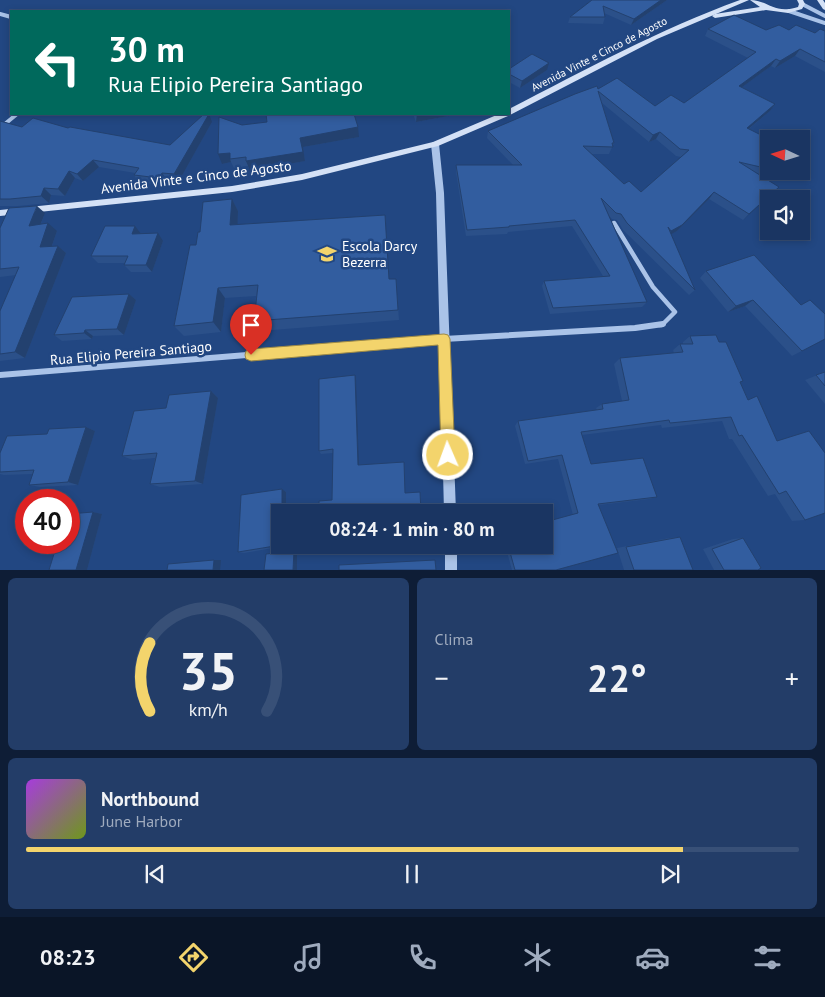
<!DOCTYPE html>
<html lang="pt">
<meta charset="utf-8">
<style>
:root{--surface:#1a3562;--page:#233d68;--text:#f1f3f6;--muted:#9fabbe;--line:#385077;--accent:#f3d46c}
body{margin:0;font-family:"PT Sans",sans-serif;background:var(--page);color:var(--text);height:100vh;display:flex;flex-direction:column;font-size:19px;white-space:nowrap}
*{box-sizing:border-box;margin:0}
p{font-size:16px;color:var(--muted)}
.icon{flex:none;width:28px;height:28px;fill:none;stroke:currentColor;stroke-width:2;stroke-linecap:round;stroke-linejoin:round}
.map{position:relative;height:570px;overflow:hidden}
.sheet{display:flex;flex-direction:column;gap:8px;padding:8px;background:#0e1d36;flex:1}
.sheet>*{flex:none}
.guide{position:absolute;left:10px;top:10px;width:500px;height:105px;border-radius:0px;box-shadow:0 2px 8px #0003,0 0 0 1px var(--line);background:#00695c;color:#fff;overflow:hidden}
.needle{width:32px;rotate:274deg}
.controls{position:absolute;left:760px;top:130px;display:grid;gap:10px}
.controls a{display:grid;place-items:center;width:50px;height:50px;border-radius:0px;background:var(--surface);box-shadow:0 2px 8px #0003,0 0 0 1px var(--line);font-size:25px}
.speed{position:absolute;left:15px;top:489px;display:flex;gap:10px;font-size:25px;font-weight:700;text-align:center}
.speed>*{display:grid;place-content:center;width:65px;height:65px;border-radius:50%;background:var(--surface);box-shadow:0 2px 8px #0003,0 0 0 1px var(--line);line-height:1}
.speed .limit{border:8px solid #d22;background:#fff;color:#111}
.pin{position:absolute;display:grid;place-items:center;width:42px;height:42px;color:#fff;margin:-51px -21px;border-radius:50% 50% 50% 0;rotate:-45deg;box-shadow:0 0 5px #0007}
.pin .icon{rotate:45deg}
.me{position:absolute;width:55px;margin:-28px;rotate:358deg;stroke-linejoin:round;filter:drop-shadow(0 0 4px #0008)}
.turn{display:flex;align-items:center;gap:18px;height:105px;padding:0 15px;font-size:22px}
.turn .icon{width:65px;height:65px;stroke-width:2.5}
.turn b{display:block;font-size:35px;line-height:42px}
.big{font-size:38px;font-weight:700;line-height:1.1}
.sheet .widget{flex:1;display:flex;flex-direction:column;justify-content:center;gap:8px;min-width:0;padding:0 18px;border-radius:8px;background:var(--page)}
.sheet .dial{align-items:center;gap:0}
.dial svg{height:130px;overflow:visible;fill:none;stroke:var(--line);stroke-width:7;stroke-linecap:round;text-anchor:middle}
.dial text{fill:var(--text);stroke:none}
.song{display:flex;align-items:center;gap:15px}
.cover{width:60px;height:60px;border-radius:8px;background:linear-gradient(135deg,hsl(280 70% 55%),hsl(80 70% 35%))}
.played{height:5px;border-radius:2px;background:linear-gradient(90deg,var(--accent) 85%,var(--line) 85%)}
.keys{display:flex;justify-content:space-around;direction:ltr}
.heat{display:flex;justify-content:space-between;align-items:center;font-size:28px;direction:ltr}
.sheet .tiles{flex:1;display:grid;gap:8px;grid-template-columns:1fr 1fr}
.widget:last-child{grid-column:span 2}
.trip{position:absolute;left:271px;top:504px;width:282px;height:50px;border-radius:0px;background:var(--surface);box-shadow:0 2px 8px #0003,0 0 0 1px var(--line);font-weight:700;line-height:50px;text-align:center}
.tab-bar{display:flex;height:80px;justify-content:space-around;align-items:center;background:#0a1527;color:var(--muted)}
.tab-bar .icon{width:35px;height:35px}
.tab-bar .current{color:var(--accent)}
.tab-bar b{font-size:22px;color:var(--text)}
.map>svg:first-child{display:block}
</style>
<div class="map">
<svg width="825" height="570" viewBox="0 0 825 570">
<rect width="100%" height="100%" fill="#224782"/>
<g fill="none" stroke-linecap="round" stroke-linejoin="round">
<g stroke="#aac3e8" stroke-width="4">
<path d="M802,4L825,16"/>
<path d="M789,11L825,23"/>
<path d="M0,14L11,17"/>
<path d="M0,128L17,114"/>
</g>
<path stroke="#aac3e8" stroke-width="4.5" d="M614,223L653,287L675,312L662,325H659"/>
<path stroke="#aac3e8" stroke-width="6" d="M0,375L444,339L635,328L663,324"/>
<g fill="#aac3e8" fill-rule="evenodd">
<path d="M433,142H435L439,144L444,193L456,512H444L436,193L431,144Z"/>
<rect x="445" y="545" width="12" height="25"/>
</g>
<g fill="#d4e1f6" fill-rule="evenodd">
<path d="M740,0H749L657,39L508,116L438,146L302,180L232,192L0,216V210L232,186L302,174L433,142L499,114H509V109C585,70 660,29 740,0Z"/>
<path d="M750,0C768,0 774,15 798,7L799,4L797,0H803L805,4L802,9L788,13L766,10L715,18L712,16L715,14L760,7Z"/>
<path d="M817,0H823L825,3V10L823,9Z"/>
</g>
</g>
<g fill="#2b5089" fill-rule="evenodd">
<path d="M592,0H667L631,25L604,13L605,17L603,24L568,23L570,17Z"/>
<path d="M708,29L789,30L815,33L825,31V72L795,56L775,68L771,66L742,87L775,104L770,111L749,129L769,169L763,175H759L779,187L743,220L709,199L677,231L671,234L695,290L689,295L623,230L617,220L612,219L609,216L647,302L642,307L550,314L542,286L544,281L603,276L572,226L508,232L507,234L466,236L456,172V165H513L487,138L488,131L598,89L655,106L684,103L748,58L705,36ZM602,103L649,142L656,139L676,156L681,157L641,192L624,184L591,154H609L614,143Z"/>
<path d="M509,69L547,70L520,88L509,82Z"/>
<path d="M413,114H459L416,122Z"/>
<path d="M0,121L22,127L68,128L170,145L212,122L179,181L167,180L164,185L139,183L134,175L135,173L99,167L83,181L75,178L65,196L51,195L49,203L18,206H0Z"/>
<path d="M242,125L359,137L303,147L305,161L250,171L248,166L234,168L231,162L222,164Z"/>
<path d="M232,199L238,211L237,224L389,279H396L399,320L260,331L254,321L256,296L225,298L221,332L184,336L174,326L200,232Z"/>
<path d="M45,213L41,224L57,231L52,246H58L66,253L25,358L0,361V311L16,275L0,277V228Z"/>
<path d="M141,234L163,241L152,272H131L124,265L125,263H98L91,256Z"/>
<path d="M706,271L801,305L825,339L792,356L745,306L728,312L700,278Z"/>
<path d="M129,294L136,300L124,335L93,336L92,339L62,341L54,335Z"/>
<path d="M690,336L719,342L740,382L805,520L792,521L775,494L768,496L732,439H729L722,421L662,428L661,425L582,435L591,464L657,497L649,499L599,505L556,570H512L505,545H545L573,515L558,459L525,464L515,426L518,421L597,410L596,408L602,404L622,401L614,364L620,358L674,353L673,350L680,344H683V342Z"/>
<path d="M825,372V404L805,380Z"/>
<path d="M356,380L332,500L333,453L321,454L319,451Z"/>
<path d="M211,391L218,398L203,484L160,487L150,484L155,458L133,460L122,456L166,408Z"/>
<path d="M86,427L95,431L78,485L40,487L29,485L33,474L4,475L0,474V453L47,434Z"/>
<path d="M282,489L286,492V512H280V545H285V546L244,553L238,552Z"/>
<path d="M93,512L102,514L87,570H49L57,545L45,546L33,545Z"/>
<path d="M680,537L693,570H624L617,548L669,538Z"/>
<path d="M743,538L758,570H714L703,549L733,539Z"/>
</g>
<g fill="#23416f">
<path d="M661,0H667L631,25L634,19Z"/>
<path d="M800,49L795,56L775,68L780,61Z"/>
<path d="M776,59L771,66L734,93L739,86Z"/>
<path d="M549,63L547,70L520,88L522,81Z"/>
<path d="M775,104L770,111L741,135L747,128Z"/>
<path d="M209,114L212,122L179,181L174,174Z"/>
<path d="M417,114H459L416,122Z"/>
<path d="M358,127L359,137L303,147L305,161L250,171L246,161L300,138Z"/>
<path d="M660,132L656,139L649,142L653,135Z"/>
<path d="M230,153V159L231,162L222,164L218,154Z"/>
<path d="M93,160L99,167L83,181L77,174Z"/>
<path d="M69,171L75,178L65,196L58,189Z"/>
<path d="M162,173L167,180L164,185L159,178Z"/>
<path d="M779,187L772,194L743,220L749,214Z"/>
<path d="M44,188L51,195L49,203L41,196Z"/>
<path d="M714,192L709,199L677,231L666,237L671,231Z"/>
<path d="M232,199L238,211L237,237L230,225Z"/>
<path d="M37,206L45,213L37,233L29,226Z"/>
<path d="M48,223L57,231L49,254L40,247Z"/>
<path d="M135,226L141,234H132Z"/>
<path d="M158,233L163,241L152,272L146,265Z"/>
<path d="M58,246L66,253L25,358L15,352Z"/>
<path d="M218,288L225,298L221,332L213,322Z"/>
<path d="M129,294L136,300L124,335L117,329Z"/>
<path d="M753,300L745,306L728,312L736,306Z"/>
<path d="M85,330L93,336L92,339L84,333Z"/>
<path d="M355,375L356,380L359,468L358,465Z"/>
<path d="M211,391L218,398L203,484L195,481Z"/>
<path d="M86,427L95,431L78,485L68,482Z"/>
<path d="M282,489L286,492V512H282Z"/>
<path d="M93,512L102,514L87,570H76Z"/>
<path d="M294,551L297,552V570H293Z"/>
<path d="M214,560H221L220,570H213Z"/>
</g>
<g fill="#325d9f" stroke="#23416f" fill-rule="evenodd">
<path d="M592,0H661L634,19L603,6L605,17H570Z"/>
<path d="M734,15L766,30L779,25L789,30L796,25L815,33L820,29L825,31V62L800,49L780,61L776,59L739,86L775,104L747,128L769,139V169L739,162L779,187L749,214L714,192L682,225L671,231L668,227L695,290L627,223L621,214L616,213L601,198L647,302L553,308L544,281L610,276L575,220L509,226V227L467,230L456,165H522L488,131L575,94L597,86L598,89L617,78L655,106L671,95L684,103L756,52L708,29ZM598,91L653,135L660,132L680,149L689,150L641,192L629,181L624,184L583,146L613,147L612,143H614Z"/>
<path d="M532,54L549,63L522,81L509,74V69Z"/>
<path d="M204,114H209L174,174L162,173L159,178L134,175L139,168L93,160L77,174L69,171L58,189L44,188L41,196L10,199H0V121L22,127L33,118L68,128L70,127L170,145Z"/>
<path d="M266,114H354L358,127L300,138L303,152L246,161V157L230,159V153L218,154L219,117L242,125L267,122Z"/>
<path d="M232,199L230,225L385,215L389,279H396L398,310L254,321L258,285L218,288L213,322L174,326L190,245H196L198,232H200L203,202Z"/>
<path d="M37,206L29,226L48,223L40,247L58,246L15,352L0,354V311L19,267L0,269V228L9,208Z"/>
<path d="M105,226H135L132,234L158,233L146,265H124L128,256H91Z"/>
<path d="M754,255L801,305L810,300L825,314V339L802,351L753,300L736,306L706,271Z"/>
<path d="M129,294L117,329L85,330L84,333L54,335L72,297Z"/>
<path d="M716,335L719,342H726L743,381L740,382L748,400L757,396L777,441L809,431L825,453V513L805,520L786,491L779,494L742,435L739,436L731,417L670,423L669,420L581,432L591,464L643,458L657,497L598,504L618,553L556,570H515L508,545H545V522L578,513L562,455L528,461L518,421L603,409L602,404L629,400L620,358L683,352L680,344H693L690,336Z"/>
<path d="M825,372V386L816,375Z"/>
<path d="M355,375L358,465L404,462L405,493L420,492L421,512H319V501L332,500L333,449L319,451V379Z"/>
<path d="M211,391L195,481L150,484L157,453L122,456L134,411L166,408L169,395Z"/>
<path d="M86,427L68,482L29,485L34,470L0,472V453L7,436L47,434L49,429Z"/>
<path d="M282,489V512H280V545H281L238,552L241,495Z"/>
<path d="M93,512L76,570H49L57,544L33,545L34,542H69V514Z"/>
<path d="M680,537L693,570H634L626,547Z"/>
<path d="M743,538L761,568L758,570H724L712,549Z"/>
<path d="M294,551L293,570H264L266,554Z"/>
<path d="M214,560L213,570H167L168,564Z"/>
<path d="M435,560L436,570H339V565Z"/>
</g>
<path fill="#f3d46c" stroke="#9e8a46" d="M444,334L448,335L450,339L455,455L453,460L448,462L443,460L441,455L438,345L251,361L246,359L245,355L246,351L251,349Z"/>
<defs>
<g id="school-bare" transform="scale(1.5)"><path d="M0-5L7-2L0 1L-7-2ZM-4 1L0 2.5L4 1V4Q0 6-4 4Z" fill="#f3d46c" stroke="#224782" stroke-width="2.5" paint-order="stroke"/></g>
</defs>
<g fill-rule="evenodd">
<use href="#school-bare" x="327" y="254"/>
</g>
<g text-anchor="middle" dominant-baseline="central" stroke-width="5" stroke-linejoin="round" paint-order="stroke">
<g font-size="11" fill="#fff" stroke="#224782">
<text transform="translate(599 54) rotate(-27)">Avenida Vinte e Cinco de Agosto</text>
</g>
<g font-size="14" fill="#fff" stroke="#224782">
<text transform="translate(196 177) rotate(-7)">Avenida Vinte e Cinco de Agosto</text>
<text transform="translate(131 353) rotate(-5)">Rua Elipio Pereira Santiago</text>
</g>
<g font-size="14" fill="#fff" stroke="#224782" text-anchor="start">
<text x="342" y="246">Escola Darcy<tspan x="342" dy="16">Bezerra</tspan></text>
</g>
</g>
</svg>
<div class="controls">
<a><svg class="needle" viewBox="-14 -14 28 28"><path d="M0-13l5 13h-10z" fill="#e53935"/><path d="M0 13l5-13h-10z" fill="#9fabbe"/></svg></a>
<a><svg class="icon" aria-label="sound" viewBox="0 0 24 24"><path d="M4 9h4l5-4v14l-5-4H4zM17 9q2 3 0 6"/></svg></a>
</div>
<div class="speed"><div class="limit">40</div></div>
<div class="pin" style="left:251px;top:355px;background:#d93025"><svg class="icon" aria-label="arrive" viewBox="0 0 24 24"><path d="M6 21V4h12l-3 4 3 4H6"/></svg></div>
<svg class="me" style="left:448px;top:455px" viewBox="-20 -20 40 40"><circle r="17" fill="#f3d46c" stroke="#fff" stroke-width="3"/><path d="M0-11L8 9 0 5-8 9z" fill="#fff"/></svg>
<div class="trip">08:24 · 1 min · 80 m</div>
<div class="guide">
<div class="turn"><svg class="icon" aria-label="left" viewBox="0 0 24 24"><path d="M17 20v-9H6M10 6l-5 5 5 5"/></svg><div><b>30 m</b>Rua Elipio Pereira Santiago</div></div>
</div>
</div>
<section class="sheet">
<div class="tiles">
<div class="widget dial"><svg viewBox="0 0 100 80">
<path d="M14 69A42 42 0 1 1 86 69"/>
<path d="M14 69A42 42 0 0 1 14 27" stroke="#f3d46c"/>
<text x="50" y="56" font-size="32" font-weight="700">35</text>
<text x="50" y="72" font-size="11">km/h</text>
</svg></div>
<div class="widget"><p>Clima</p>
<div class="heat"><a>−</a><b class="big">22°</b><a>+</a></div>
</div>
<div class="widget">
<div class="song"><i class="cover"></i><div><b>Northbound</b><p>June Harbor</p></div></div>
<div class="played"></div>
<div class="keys"><svg class="icon" aria-label="previous" viewBox="0 0 24 24"><path d="M18 5L8 12l10 7zM5 5v14"/></svg><svg class="icon" aria-label="pause" viewBox="0 0 24 24"><path d="M8 5v14M16 5v14"/></svg><svg class="icon" aria-label="next" viewBox="0 0 24 24"><path d="M6 5l10 7-10 7zM19 5v14"/></svg></div>
</div>
</div>
</section>
<nav class="tab-bar">
<b>08:23</b>
<svg class="icon current" aria-label="directions" viewBox="0 0 24 24"><path d="M12 3l9 9-9 9-9-9zM9 14v-3h6M13 9l2 2-2 2"/></svg>
<svg class="icon" aria-label="music" viewBox="0 0 24 24"><path d="M9 18V5l10-2v13"/><circle cx="6" cy="18" r="3"/><circle cx="16" cy="16" r="3"/></svg>
<svg class="icon" aria-label="phone" viewBox="0 0 24 24"><path d="M5 4h4l2 5-3 2q2 4 5 5l2-3 5 2v4C11 20 4 13 5 4z"/></svg>
<svg class="icon" aria-label="climate" viewBox="0 0 24 24"><path d="M12 3v18M4 7l16 10M4 17L20 7"/></svg>
<svg class="icon" aria-label="car" viewBox="0 0 24 24"><path d="M5 17H2v-5l4-1 3-4h7l3 4 3 1v5h-3M9 17h6M6 11h13"/><circle cx="7" cy="17" r="2"/><circle cx="17" cy="17" r="2"/></svg>
<svg class="icon" aria-label="filters" viewBox="0 0 24 24"><path d="M4 7h16M4 17h16"/><circle cx="9" cy="7" r="2"/><circle cx="15" cy="17" r="2"/></svg>
</nav>
